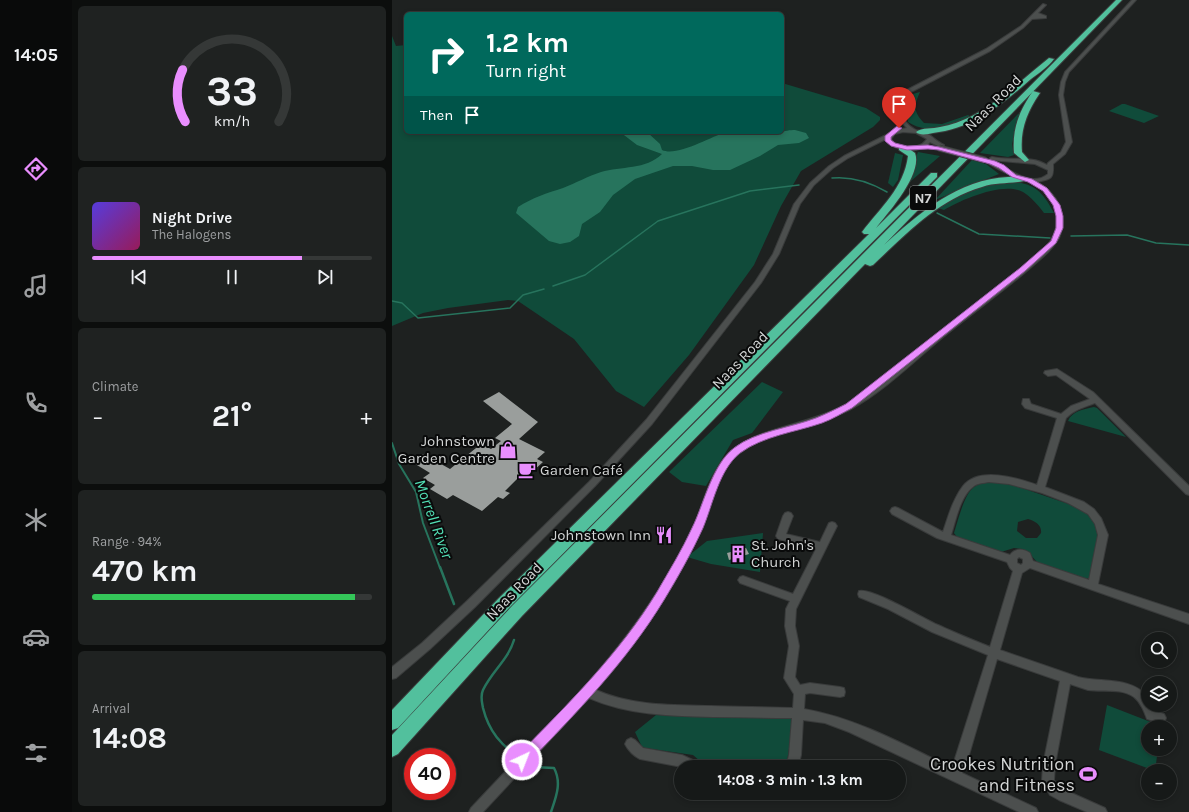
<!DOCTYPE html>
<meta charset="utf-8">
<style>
:root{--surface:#161918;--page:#1f2221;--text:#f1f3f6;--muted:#9ea0a2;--line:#353837;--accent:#e98efe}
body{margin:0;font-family:Karla,sans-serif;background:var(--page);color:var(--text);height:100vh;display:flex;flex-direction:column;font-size:15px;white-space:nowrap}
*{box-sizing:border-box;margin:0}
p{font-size:13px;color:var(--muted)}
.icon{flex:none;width:22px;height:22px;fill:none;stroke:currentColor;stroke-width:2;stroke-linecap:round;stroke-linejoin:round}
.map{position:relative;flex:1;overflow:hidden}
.details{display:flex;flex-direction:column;gap:6px;padding:6px;background:#0c0e0d;width:320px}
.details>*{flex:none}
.banner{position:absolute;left:12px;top:12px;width:380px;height:122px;border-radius:6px;box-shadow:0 2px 6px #0003,0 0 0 1px var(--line);background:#00695c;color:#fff;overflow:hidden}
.controls{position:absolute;left:749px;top:632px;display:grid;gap:8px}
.controls a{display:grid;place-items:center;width:36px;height:36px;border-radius:50%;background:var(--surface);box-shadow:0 2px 6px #0003,0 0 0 1px var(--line);font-size:20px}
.speed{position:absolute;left:12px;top:748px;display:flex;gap:8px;font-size:20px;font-weight:700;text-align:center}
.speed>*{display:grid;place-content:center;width:52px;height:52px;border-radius:50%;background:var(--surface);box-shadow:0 2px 6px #0003,0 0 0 1px var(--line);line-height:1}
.speed .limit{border:6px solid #d22;background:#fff;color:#111}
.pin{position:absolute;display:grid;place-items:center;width:34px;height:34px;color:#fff;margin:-41px -17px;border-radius:50% 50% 50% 0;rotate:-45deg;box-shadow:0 0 4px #0007}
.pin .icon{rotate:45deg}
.me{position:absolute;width:44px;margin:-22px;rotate:43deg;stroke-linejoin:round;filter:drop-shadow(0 0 3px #0008)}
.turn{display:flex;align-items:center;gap:14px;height:84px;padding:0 16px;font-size:18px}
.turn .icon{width:52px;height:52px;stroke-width:2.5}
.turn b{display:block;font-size:28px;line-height:34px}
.then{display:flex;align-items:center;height:38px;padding:0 16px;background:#0003;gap:8px;font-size:15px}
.big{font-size:30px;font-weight:700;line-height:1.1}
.details .card{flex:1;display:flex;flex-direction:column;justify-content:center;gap:6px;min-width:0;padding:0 14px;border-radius:6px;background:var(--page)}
.details .dial{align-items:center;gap:0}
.dial svg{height:104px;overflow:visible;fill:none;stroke:var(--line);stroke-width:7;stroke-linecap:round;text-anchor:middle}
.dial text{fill:var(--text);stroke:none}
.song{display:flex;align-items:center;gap:12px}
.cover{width:48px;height:48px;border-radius:6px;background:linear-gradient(135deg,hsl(250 70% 55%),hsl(330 70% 35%))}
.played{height:4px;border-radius:2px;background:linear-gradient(90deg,var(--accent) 75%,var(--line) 75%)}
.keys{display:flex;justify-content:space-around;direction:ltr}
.heat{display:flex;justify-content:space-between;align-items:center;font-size:22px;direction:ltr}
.charge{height:6px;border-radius:3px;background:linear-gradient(90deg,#34c759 94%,var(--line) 0)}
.trip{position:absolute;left:282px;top:760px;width:232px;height:40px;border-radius:20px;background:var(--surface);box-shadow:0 2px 6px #0003,0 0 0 1px var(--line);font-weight:700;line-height:40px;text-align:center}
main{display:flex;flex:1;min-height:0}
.tabs{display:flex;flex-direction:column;width:72px;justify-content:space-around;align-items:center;background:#090a0a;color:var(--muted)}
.tabs .icon{width:28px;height:28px}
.tabs .current{color:var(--accent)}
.tabs b{font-size:18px;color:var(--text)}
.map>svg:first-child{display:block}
</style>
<main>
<nav class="tabs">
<b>14:05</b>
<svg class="icon current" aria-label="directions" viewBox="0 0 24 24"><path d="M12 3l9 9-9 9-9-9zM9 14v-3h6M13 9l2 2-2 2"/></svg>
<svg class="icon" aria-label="music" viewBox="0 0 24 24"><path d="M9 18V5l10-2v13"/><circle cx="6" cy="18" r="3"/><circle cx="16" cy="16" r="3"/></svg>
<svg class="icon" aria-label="phone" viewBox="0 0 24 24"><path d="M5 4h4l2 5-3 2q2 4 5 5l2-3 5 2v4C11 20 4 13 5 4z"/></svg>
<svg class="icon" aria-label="climate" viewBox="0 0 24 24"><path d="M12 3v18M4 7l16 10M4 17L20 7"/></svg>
<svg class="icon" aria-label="car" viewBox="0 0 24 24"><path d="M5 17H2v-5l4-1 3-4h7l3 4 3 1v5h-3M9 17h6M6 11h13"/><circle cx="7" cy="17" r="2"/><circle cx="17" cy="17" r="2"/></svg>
<svg class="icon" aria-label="filters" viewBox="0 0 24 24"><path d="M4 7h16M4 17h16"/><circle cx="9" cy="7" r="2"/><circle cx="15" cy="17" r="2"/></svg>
</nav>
<section class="details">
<div class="card dial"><svg viewBox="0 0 100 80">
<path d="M14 69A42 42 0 1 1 86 69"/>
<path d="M14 69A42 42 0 0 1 12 29" stroke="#e98efe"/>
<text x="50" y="56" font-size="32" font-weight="700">33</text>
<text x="50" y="72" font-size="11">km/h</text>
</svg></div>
<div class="card">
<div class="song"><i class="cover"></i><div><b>Night Drive</b><p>The Halogens</p></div></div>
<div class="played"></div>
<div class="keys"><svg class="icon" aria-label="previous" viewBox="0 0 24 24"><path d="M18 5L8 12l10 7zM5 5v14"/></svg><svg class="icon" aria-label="pause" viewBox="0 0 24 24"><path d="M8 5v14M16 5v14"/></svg><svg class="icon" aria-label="next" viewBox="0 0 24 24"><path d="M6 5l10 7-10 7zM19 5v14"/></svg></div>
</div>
<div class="card"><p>Climate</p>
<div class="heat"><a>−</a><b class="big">21°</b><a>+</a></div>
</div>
<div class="card"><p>Range · 94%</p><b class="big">470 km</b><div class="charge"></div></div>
<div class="card"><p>Arrival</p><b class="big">14:08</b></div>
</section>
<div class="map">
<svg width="797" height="812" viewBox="0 0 797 812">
<rect width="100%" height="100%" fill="#1e2120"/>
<g fill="#104b3a" fill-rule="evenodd">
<path d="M0,36L4,46L14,45V132H390V83L474,108L488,117V120L481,127L409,171L389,206L362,265L297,355L252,407L224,391L182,339L126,301L116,300L56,308L31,313L0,326Z"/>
<path d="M528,92C522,106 521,111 532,123L550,124L576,115L579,117C556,126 539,136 516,122L513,104L517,95Z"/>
<path d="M730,104H733L767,116L752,123L717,111Z"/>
<path d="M629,111L620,144L622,155L616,157L588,153Z"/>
<path d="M526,152L548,156L512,187Z"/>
<path d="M503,153L511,155L506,180L501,187L496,183Z"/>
<path d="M580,160L594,164L607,174L543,200Z"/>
<path d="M608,179C638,184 647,184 662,213H652C646,205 639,197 631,192C612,181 568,200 552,210L546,208L580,189Z"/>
<path d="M370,382L391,392L360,433L341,440L314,486L290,482L277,472Z"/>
<path d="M702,407L705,408L734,437L676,421C680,411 692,409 702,407Z"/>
<path d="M603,481L612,482L691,509L702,520L706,536L698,578L693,579L645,562L636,552L630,549L622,548L609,552L565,537L562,533C566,521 572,494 582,487C588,483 596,482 603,481ZM636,519C643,521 650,525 649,533L645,538H634L625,531L626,522Z"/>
<path d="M371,533L368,572L319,564L295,557L315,541Z"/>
<path d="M715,705L769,726L756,727V749H766L763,771L707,750Z"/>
<path d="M264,715L395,717L402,719L394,767H315L301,755L253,748L250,747L243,732Z"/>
</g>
<path fill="#27745d" d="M403,130L414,133L417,138L407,143L386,145L368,156L338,170H321L300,166H281L243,179L221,195L208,212L190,224L187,236L178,242L168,244L157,241L124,213L126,207C140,198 155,193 171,188C184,183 196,176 209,172C229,166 254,170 270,154L245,145L228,132H255L268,144L270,150C285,157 318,137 334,132C350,128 373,136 389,132C392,131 398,130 403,130Z"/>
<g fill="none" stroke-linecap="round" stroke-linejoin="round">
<g stroke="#27745d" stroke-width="1.5">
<path d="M440,178C460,176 478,182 495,192"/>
<path d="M545,213L587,234L658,238"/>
<path d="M679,236L735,235L764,243L797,245"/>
<path d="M161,286L193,275L266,221L358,191L407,185"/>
<path d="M0,301L10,303L26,318L118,308L131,295L152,289"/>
</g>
<path stroke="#27745d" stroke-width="2" d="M0,443L7,464L24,492L31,523L48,568"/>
<g stroke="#27745d" stroke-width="2.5">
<path d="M48,567L62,604"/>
<path d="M122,640C116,660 100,671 91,690C88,696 90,702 91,708C97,732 109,745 129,759"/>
<path d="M134,762L141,767L162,768C170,783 164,797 159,812"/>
</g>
</g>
<g fill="#9a9e9c">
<path d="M107,392L146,422L127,439L153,452L145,459L151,462L131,480L126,478L113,491L118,493L111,499L106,497L90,511L61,495L55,499L38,489L43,485L31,478L38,473L20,462L31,454L58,469L89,444L99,449L109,441L103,438L120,424L91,401Z"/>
<path d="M354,548L357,554L337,560L335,553Z"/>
</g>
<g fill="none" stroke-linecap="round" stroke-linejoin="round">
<g stroke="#393b3b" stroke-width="2">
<g id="minor">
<path d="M740,0H744L677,72L673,82L671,95L680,142L673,154L661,164C662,179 659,179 645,182C665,193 677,215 667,238C660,251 647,260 636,270C610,292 582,312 555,334C525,358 493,391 459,409C424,428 369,431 341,459C328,472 323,492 317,509C313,521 308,532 303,543C277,596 243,646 204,690C239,706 281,705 319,706C346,707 374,707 401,708L402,694L392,678L397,646L393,626L394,609L398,601L348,583L346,580L348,577L351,576L401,594L424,549L386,539L384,536L391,516L393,513L396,512L399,513L401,516L394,534L428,542L437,523L440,522L443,523L445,526L404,609L403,626L407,646L403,677L408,685L418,683L448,687L452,688L453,692L452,696L448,697L418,693L413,694L412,709C464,718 513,745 560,768L596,655L540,632L496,609L467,597L466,594L467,591C479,587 532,619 546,625C563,633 581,640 598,647L621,571L618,568L615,562L545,538L500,514L498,511L500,508L503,507L506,508L551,532C556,517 561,499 571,486C587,466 625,478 645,485L665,418L633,408L630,404L631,399H637L639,404L669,414L679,406L698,399L664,375L656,376L652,373L653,371L665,369L701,392L797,486V495L794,494L703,403C692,407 682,410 674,418L653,487L692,502L702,509L709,518L716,535L706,584L797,614V624L638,568L630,573L608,650L686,677C710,683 738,676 756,697V705H760L763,711L772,714L774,718L772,722L768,723L755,719C752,711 749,703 742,697C730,688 711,692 696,690C690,688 684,686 678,684L663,765L662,780L666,787L713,808L715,812H695L667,800L658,795L650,781L651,765L668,681L605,659L577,755L570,773L644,808L646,812H627L457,732L433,723L411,720L409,755L406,767H394L397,755L400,718C374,718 347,717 321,717C279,716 236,715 197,698L91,812H77L79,808C157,724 237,651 291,548C296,538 301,528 305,518C315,493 321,463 344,447C373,427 419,423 451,406C485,389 520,354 551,330C584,304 622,280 652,249C657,244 662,236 664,228C668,209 656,189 638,182C633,180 628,180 624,178C613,173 600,166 590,160L593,158L598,160V158L600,157C618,161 639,155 655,165L656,163L669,152L674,142L667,95L669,82L673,72ZM599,160L643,164L656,170V174C638,189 616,167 599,160ZM597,482L617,484L650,493L676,503L696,514L703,524L706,535L697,580L641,561L638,553C631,548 623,548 618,555L559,535C564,520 568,496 582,486C586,483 592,483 597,482ZM627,557L631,559V563L629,565L625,563V559Z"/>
<path d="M651,4L654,5L646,13L654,16V18L640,19L631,28L598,51L515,94C507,105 509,122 522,129C525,131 530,131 534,133C540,136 545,142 552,145V147H548L538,142C528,154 503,153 494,139L456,158L441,168L422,185L408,204L387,254L369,283L260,424L203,486L83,607L38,649L4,678L0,679V667L30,643L75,601L197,482L254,420L363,282L381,254L402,204L418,183L437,166L452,156L504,130L515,128C503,116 501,106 511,92L594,49L629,26ZM511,132L524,133L535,139C533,141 531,144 528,145C519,149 504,148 499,139L503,134Z"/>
<path d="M239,738L243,740L251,748L290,755L307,763L309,767H290L248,759C242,756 236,750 233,744L235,740Z"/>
</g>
</g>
<g stroke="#393b3b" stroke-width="2">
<g id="highway">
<path d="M724,0H730L492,245C527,213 567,179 616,177C622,177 629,175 633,179L632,181C618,184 604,182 590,187C547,199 513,235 481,265L478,266L473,264L130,616L6,754L0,757V735L120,606Z"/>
<path d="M657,58L662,59C656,67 647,73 639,79C611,104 580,129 541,133C536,134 528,136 524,132C530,127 541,129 548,127C559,125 570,121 580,116C608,101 632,78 657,58Z"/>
<path d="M641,91L648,93C635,112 628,130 630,152L637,160L633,162L622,153C620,129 627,111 641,91Z"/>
<path d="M507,146H513L523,153C531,174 496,213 484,228L539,173H545V177L117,608L6,728L0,730V710L107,598L477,234H472L470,232C488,208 512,188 516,156L507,150Z"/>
</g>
</g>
<use href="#minor" fill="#4c4f4e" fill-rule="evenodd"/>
<use href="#highway" fill="#52c09d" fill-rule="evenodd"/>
<g stroke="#393b3b" stroke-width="7" stroke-linecap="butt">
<path id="minor-bridge" d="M547,148L593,160"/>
</g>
<use href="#minor-bridge" stroke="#4c4f4e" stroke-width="5.5"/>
</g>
<path fill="#e98efe" stroke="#975ca5" d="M505,126L510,128L499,137V140L503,143L515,146L536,145L547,147L603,161L612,165L624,175L640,179L655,188L668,205L671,216V228L664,243L633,271L460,408C450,413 441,419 430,423C404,432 371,436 348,453C327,470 321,504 311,528C300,552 286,577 272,600C235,661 185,712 135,764L130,766L126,764L124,760L126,755C176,704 228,653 265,592C277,571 290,550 300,528C312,504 320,465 342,448C364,431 398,428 424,418C434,414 444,409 454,404L628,268L659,241L664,228V216L661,205L651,191L636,182L620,177L607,168L598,164L547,150L536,149L515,150L499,146L493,141V136Z"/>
<defs>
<g id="shop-bare" transform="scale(1.38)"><path d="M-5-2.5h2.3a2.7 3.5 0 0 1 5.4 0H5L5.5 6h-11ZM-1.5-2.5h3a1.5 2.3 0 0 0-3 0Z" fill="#e98efe" stroke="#090a0a" stroke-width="2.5" paint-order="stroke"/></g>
<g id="cafe-bare" transform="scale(1.38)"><path d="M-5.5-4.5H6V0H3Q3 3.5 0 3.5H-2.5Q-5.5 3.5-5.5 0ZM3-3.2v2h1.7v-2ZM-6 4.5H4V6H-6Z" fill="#e98efe" stroke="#090a0a" stroke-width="2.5" paint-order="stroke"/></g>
<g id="restaurant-bare" transform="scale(1.38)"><path d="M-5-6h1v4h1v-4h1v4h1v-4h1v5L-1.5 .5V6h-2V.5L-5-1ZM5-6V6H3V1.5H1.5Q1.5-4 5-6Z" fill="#e98efe" stroke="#090a0a" stroke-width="2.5" paint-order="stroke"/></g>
<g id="building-bare" transform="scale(1.38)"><path d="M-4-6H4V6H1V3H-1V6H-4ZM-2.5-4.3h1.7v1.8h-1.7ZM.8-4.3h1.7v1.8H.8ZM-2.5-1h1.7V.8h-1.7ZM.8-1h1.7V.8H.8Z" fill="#e98efe" stroke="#090a0a" stroke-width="2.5" paint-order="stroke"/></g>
<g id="stadium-bare" transform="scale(1.38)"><path d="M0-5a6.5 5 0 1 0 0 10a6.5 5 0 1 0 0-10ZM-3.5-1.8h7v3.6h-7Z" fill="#e98efe" stroke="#090a0a" stroke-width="2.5" paint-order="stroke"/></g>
</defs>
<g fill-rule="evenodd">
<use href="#shop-bare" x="116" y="450"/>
<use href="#cafe-bare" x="135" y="470"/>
<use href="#restaurant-bare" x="272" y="535"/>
<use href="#building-bare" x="346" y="554"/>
<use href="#stadium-bare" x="696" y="774"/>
</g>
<g text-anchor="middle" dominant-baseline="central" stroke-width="4" stroke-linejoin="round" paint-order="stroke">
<rect fill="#090a0a" stroke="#969898" stroke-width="1" x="518" y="186" width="26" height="24" rx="3"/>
<g font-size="14" font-weight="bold" fill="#d3d5d5">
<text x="531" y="198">N7</text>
</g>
<g font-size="15" fill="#d3d5d5" stroke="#090a0a">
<text transform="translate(601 103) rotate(-45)">Naas Road</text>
<text transform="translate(348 360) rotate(-46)">Naas Road</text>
<text transform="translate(122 591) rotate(-46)">Naas Road</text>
</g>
<g font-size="15" fill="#d3d5d5" stroke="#090a0a" text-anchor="end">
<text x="103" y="441">Johnstown<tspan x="103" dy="17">Garden Centre</tspan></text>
<text x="148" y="470" text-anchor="start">Garden Café</text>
<text x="259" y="535">Johnstown Inn</text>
<text x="359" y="545" text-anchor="start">St. John's<tspan x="359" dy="17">Church</tspan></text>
</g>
<g font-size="16" font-style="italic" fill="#52deb4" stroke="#090a0a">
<text transform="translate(42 519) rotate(70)">Morrell River</text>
</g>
<g font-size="18" fill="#d3d5d5" stroke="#090a0a" text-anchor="end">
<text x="683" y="764">Crookes Nutrition<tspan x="683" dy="21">and Fitness</tspan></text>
</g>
</g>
</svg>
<div class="controls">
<a><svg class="icon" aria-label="search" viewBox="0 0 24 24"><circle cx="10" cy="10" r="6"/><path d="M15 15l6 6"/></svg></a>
<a><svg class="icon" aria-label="layers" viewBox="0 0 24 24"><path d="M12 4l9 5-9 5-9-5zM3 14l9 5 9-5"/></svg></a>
<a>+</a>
<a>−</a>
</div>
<div class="speed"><div class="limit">40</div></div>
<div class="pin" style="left:507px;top:128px;background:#d93025"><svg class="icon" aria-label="arrive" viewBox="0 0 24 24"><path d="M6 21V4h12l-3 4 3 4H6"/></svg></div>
<svg class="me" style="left:130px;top:760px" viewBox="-20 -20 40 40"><circle r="17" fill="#e98efe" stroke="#fff" stroke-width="3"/><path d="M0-11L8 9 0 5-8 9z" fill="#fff"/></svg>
<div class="trip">14:08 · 3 min · 1.3 km</div>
<div class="banner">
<div class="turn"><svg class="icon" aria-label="right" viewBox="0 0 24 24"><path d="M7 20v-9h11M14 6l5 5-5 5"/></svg><div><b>1.2 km</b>Turn right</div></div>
<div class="then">Then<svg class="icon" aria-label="arrive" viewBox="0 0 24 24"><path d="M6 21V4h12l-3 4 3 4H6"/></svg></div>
</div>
</div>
</main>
